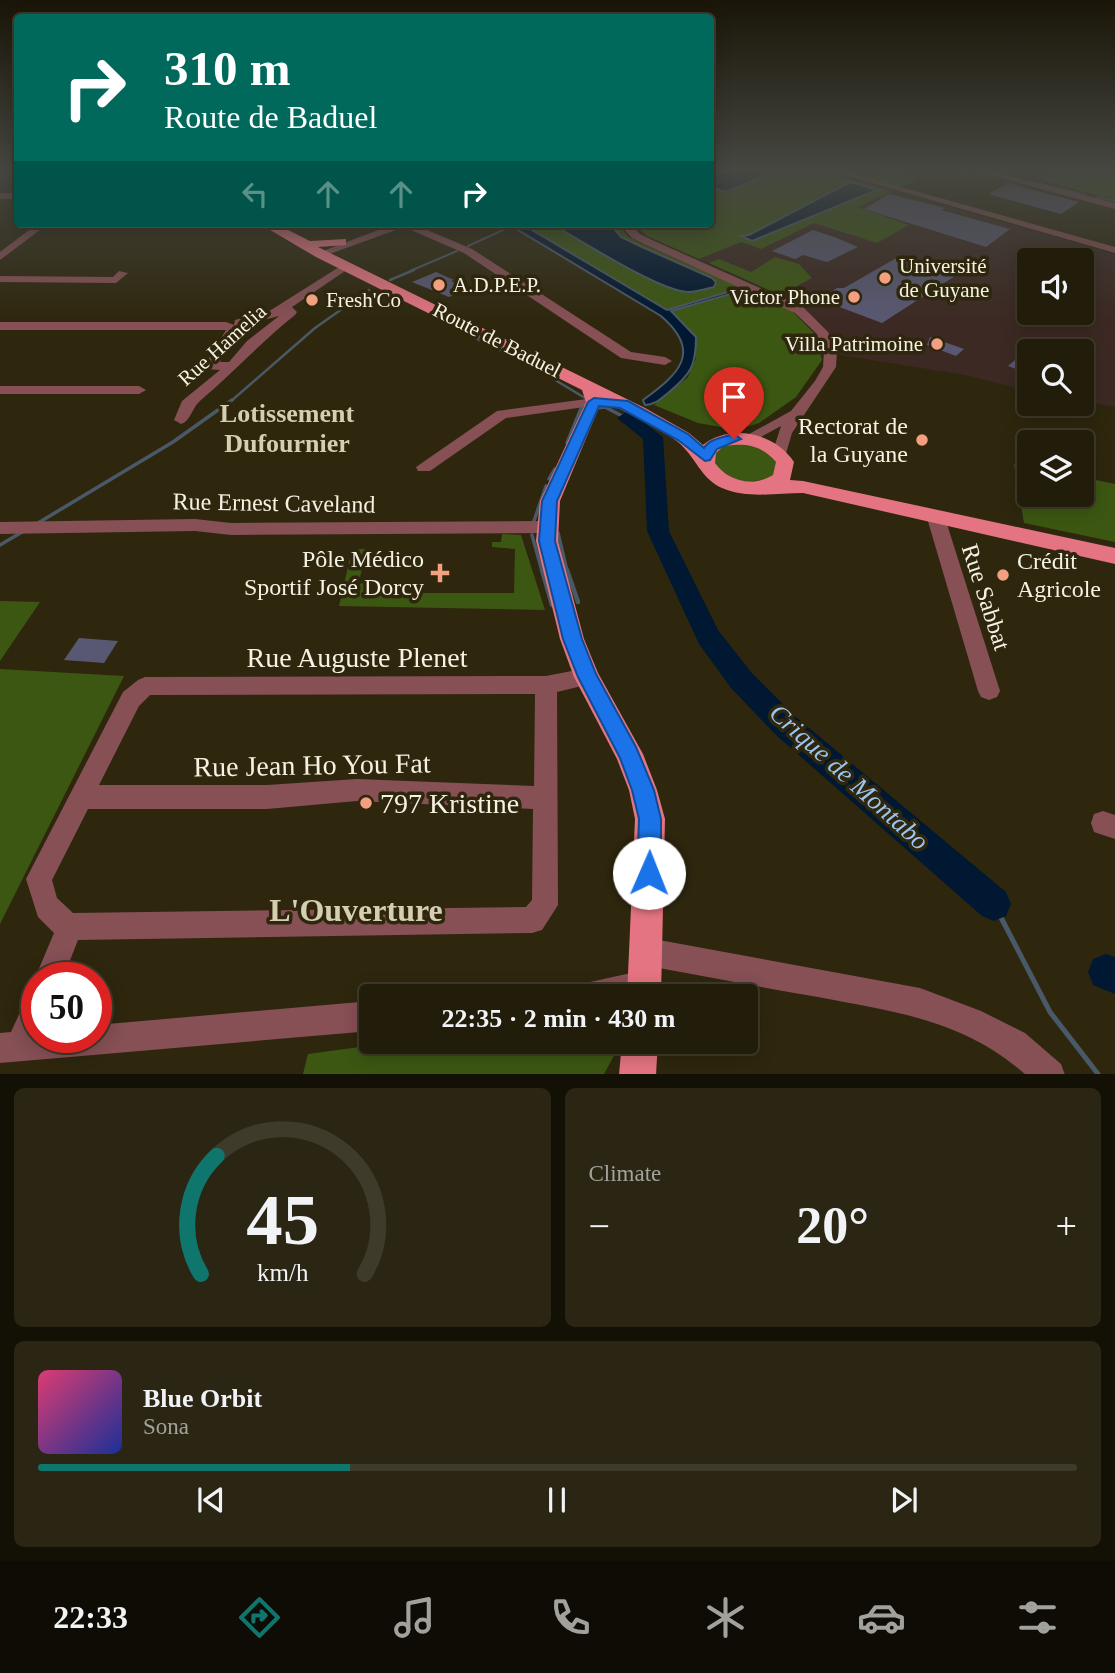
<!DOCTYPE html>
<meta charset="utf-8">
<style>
:root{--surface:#221d0a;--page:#2a2613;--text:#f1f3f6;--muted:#a2a29c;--line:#3f3b2b;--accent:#0f766e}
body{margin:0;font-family:"Times New Roman",serif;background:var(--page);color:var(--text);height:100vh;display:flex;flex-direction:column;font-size:26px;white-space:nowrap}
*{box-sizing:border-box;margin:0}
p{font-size:23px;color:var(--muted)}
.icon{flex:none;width:38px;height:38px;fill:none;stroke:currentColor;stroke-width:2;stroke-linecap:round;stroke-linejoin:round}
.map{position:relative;height:1074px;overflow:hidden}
.side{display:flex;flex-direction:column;gap:14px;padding:14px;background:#131006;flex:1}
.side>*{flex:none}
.hud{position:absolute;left:14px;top:14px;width:700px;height:214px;border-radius:7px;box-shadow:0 4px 18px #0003,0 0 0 2px var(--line);background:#00695c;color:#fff;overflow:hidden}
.fabs{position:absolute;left:1017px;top:248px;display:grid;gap:14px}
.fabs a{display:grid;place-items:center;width:77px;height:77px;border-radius:7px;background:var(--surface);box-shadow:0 4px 18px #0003,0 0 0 2px var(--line);font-size:35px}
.speed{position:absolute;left:21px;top:962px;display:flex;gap:14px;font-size:35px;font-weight:700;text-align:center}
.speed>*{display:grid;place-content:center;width:91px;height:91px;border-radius:50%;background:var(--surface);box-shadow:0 4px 18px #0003,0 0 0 2px var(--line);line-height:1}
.speed .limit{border:10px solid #d22;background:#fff;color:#111}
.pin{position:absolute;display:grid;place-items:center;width:60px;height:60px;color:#fff;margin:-72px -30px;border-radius:50% 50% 50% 0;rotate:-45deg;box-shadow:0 0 7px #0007}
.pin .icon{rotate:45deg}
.me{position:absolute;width:77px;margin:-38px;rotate:1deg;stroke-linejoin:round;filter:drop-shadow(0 0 5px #0008)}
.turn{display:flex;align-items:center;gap:24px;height:147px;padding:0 35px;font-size:32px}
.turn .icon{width:91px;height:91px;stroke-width:2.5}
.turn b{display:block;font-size:49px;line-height:60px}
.lanes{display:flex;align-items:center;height:66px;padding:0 35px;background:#0003;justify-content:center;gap:35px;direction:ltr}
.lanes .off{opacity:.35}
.big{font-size:52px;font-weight:600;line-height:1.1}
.side .widget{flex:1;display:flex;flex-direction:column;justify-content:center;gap:10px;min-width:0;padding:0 24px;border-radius:10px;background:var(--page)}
.side .dial{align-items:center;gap:0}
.dial svg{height:182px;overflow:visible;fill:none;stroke:var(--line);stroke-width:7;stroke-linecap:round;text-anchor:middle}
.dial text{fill:var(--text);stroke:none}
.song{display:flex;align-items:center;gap:21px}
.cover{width:84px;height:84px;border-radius:10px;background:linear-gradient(135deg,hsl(340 70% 55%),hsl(230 70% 35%))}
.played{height:7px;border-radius:4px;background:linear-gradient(90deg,var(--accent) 30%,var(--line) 30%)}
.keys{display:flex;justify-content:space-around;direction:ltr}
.heat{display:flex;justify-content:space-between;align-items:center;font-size:38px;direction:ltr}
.side .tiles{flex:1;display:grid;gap:14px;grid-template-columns:1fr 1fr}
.widget:last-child{grid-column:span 2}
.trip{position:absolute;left:359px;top:984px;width:399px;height:70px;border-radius:7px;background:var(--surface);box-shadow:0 4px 18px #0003,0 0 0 2px var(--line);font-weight:600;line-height:70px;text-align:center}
.tab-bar{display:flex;height:112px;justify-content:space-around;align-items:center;background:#0e0c04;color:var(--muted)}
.tab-bar .icon{width:49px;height:49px}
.tab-bar .on{color:var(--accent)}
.tab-bar b{font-size:32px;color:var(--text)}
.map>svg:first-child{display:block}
</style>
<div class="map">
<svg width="1115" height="1075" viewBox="0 0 1115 1075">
<rect width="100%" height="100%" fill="#2e270e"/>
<path fill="#3c2923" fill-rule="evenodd" d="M716,170H820L1115,254V407L1082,401V352H1029V391L965,375L822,352L814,333L775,293L647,236L632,226L710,224L711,172ZM1029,261H1082V313H1029Z"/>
<g fill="#3c5712">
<path d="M716,170H817L893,191L857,207L909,225L877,243L814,223L761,249L741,242L699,259L647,236L635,225L710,224L711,172Z"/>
<path d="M888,170L920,178L901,187L868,178Z"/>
<path d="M1050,170H1095L1115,174V200L1041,180Z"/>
<path d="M522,224H552L633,270L678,290L688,292L714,286L669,260L621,237L610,224H616L629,237L640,243L790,309L814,333L822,360L796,397L759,423L737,430L698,423L654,405L688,377L696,358L677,316Z"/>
<path d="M775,257L799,264L812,278L780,295L709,263L719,259L751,272Z"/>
<path d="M741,443L766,449L779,464L772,478C743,484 735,484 714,463L715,453L725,445Z"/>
<path d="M1014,464L1029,467V495H1082V477L1115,484V542L1024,523Z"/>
<path d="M502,534L521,535L545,610L339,606L352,549H367L358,585L367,581L364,597L376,598L377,593H514L515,549L492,547V542H501Z"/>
<path d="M0,601L40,602L0,661Z"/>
<path d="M0,669L124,676L0,924Z"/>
<path d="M404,1041H552L615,1054L604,1074H303L308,1054Z"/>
</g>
<g fill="#001832" stroke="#4a5967" stroke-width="2">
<path d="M732,170H778L726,192L711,187V176Z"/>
<path d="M850,182L877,190L752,241L741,236L749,235Z"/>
<path d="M508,224H522L667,310L738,289L741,291L671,311L696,337C696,366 691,374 668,393C660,399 655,405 645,405L643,400C679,374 703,352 661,316Z"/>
<path d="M552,224H610L621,237L642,247L712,278L716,282L714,287C706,289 696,292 688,292C659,291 580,240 552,224Z"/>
</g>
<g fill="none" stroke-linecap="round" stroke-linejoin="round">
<g stroke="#4a5967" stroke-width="2">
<path d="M955,170L967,173"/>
<path d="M1019,179L1086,195"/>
<path d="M1097,197L1115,201"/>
<path d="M468,246L514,225"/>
<path d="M410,271L457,251"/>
</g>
<g stroke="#4a5967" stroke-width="2.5">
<path d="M390,280L414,270"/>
<path d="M475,338L532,366L585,398"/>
<path d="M230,402L315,328L369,290"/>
</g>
<g stroke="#4a5967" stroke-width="3.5">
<path d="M596,408L605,407L626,418"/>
<path d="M567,443L582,406"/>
<path d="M549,479L555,469"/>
<path d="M534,521L546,486"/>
<path d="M38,523L173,442L232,400"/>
<path d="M558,533L567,571"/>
<path d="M532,535L542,571"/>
<path d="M0,545L22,532"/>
</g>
<g stroke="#4a5967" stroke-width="4.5">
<path d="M542,570L552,605"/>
<path d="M567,570L578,602"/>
</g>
<path stroke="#4a5967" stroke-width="5" d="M994,904L1050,1012L1098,1074"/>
<g fill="#001832" fill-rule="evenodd">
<path d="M626,412L633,414L663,437L669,531L718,630L751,672L796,717L1006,892L1011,904L1006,916L994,921L982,916L776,735L731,688L699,644L647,531L643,439L617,418Z"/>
<path d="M1106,954L1115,957V994L1093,985L1088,972L1093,959Z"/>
</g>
</g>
<g fill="#595872">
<path d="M1008,183L1079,202L1061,214L988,194Z"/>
<path d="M889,194L945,208L941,210L1010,229L986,247L864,209Z"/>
<path d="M813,230L837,238L858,247L827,262L803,255L795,259L772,251Z"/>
<path d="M1071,247L1096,254L1085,261H1049Z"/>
<path d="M898,257L955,276L882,323L821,300V298L837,288H844Z"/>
<path d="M436,272L454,280L451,281L467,289L449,297L412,282Z"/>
<path d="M930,337L964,349L956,356L927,345Z"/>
<path d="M1029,348V374L1008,366Z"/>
<path d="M79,638L118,641L104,663L64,660Z"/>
</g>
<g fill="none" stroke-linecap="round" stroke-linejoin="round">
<g fill="#865055" fill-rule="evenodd">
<path d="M827,170H840L1115,247V253Z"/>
<path d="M971,170H984L1115,203V209Z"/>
<rect x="0" y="193" width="18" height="6"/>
<path d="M37,224H48L0,260V252Z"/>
<path d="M394,224H413L472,249L631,352L665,357L672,361L665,365L621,358L464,253L404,227L324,256L315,254Z"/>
<path d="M619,224H630L640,234L652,240L803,307L828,332L837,350L836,367L792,433L785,457H775L772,454L781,426L748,444L740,439L791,411L815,381L823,367L824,350L816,333L795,313L644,244L632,238Z"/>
<path d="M347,262L352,265L351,267L292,307L297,312L295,315C261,342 234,372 201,400C192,407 191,421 181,424L174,420L182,401L220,370L206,369L204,366L226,330H0V322H226L234,325L235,320L271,310ZM279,316L247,341L229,362H220L237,333H246L252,329L244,325Z"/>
<path d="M119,271L128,273L116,283L0,282V276L113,277Z"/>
<path d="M0,386H139L146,390L139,394H0Z"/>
<path d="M594,398L599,399V405L506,418L430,471H418L416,467L497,411Z"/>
<path d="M936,512L945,518L1000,691L997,697L989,700L981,697L978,691L927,518Z"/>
<path d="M195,519L231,523L547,521L556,527L547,533L231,535L195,531L0,534V522Z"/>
<path d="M587,668L594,671L597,677L594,683L557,692L558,905L542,930L532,933L78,940L63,978H37V983L35,978L54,933L38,917L26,879L123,692L138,680L145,677L546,676ZM535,694L534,786L357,779L267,785H99L139,706L150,695ZM357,801L533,809L532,900L526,907L73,913L57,898L52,880L88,809H267Z"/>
<path d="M1103,811L1115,815V839L1094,832L1091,823L1094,814Z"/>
<path d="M659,940L920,988L981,1011L1025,1033L1061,1064L1065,1075H1026C964,1020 896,1012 818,997C765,988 712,978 659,968L647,969L637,965L633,955L637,945Z"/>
<path d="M631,973L655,979L659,989L657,996H568L572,986Z"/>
<path d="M37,993V1038H96V1025L371,1001V1031L0,1063V1033L11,1032L27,997Z"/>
</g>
<g fill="#e47481" fill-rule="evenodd">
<path d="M260,224H276L310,241L346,239V245L318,247L645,408L689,433L703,445C731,423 775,433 794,462L790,480L803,481L1115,548V564L803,493C777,493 747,499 722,488C701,479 695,456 678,442C656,425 627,413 602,400L560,501L558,541L584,639L598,673L643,754L657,790L665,819L661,996H627L635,819L629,790L617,759L574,677L560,639L536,541L540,501L586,402L582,390L316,257ZM734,445C751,444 764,448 776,462L773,475C753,487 729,482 715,463L716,453L724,446Z"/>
<path d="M622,1041H658L656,1075H619Z"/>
</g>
</g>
<linearGradient id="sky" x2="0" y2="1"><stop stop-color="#191508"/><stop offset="0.53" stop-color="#464741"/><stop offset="1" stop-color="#464741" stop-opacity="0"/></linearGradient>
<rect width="1115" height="320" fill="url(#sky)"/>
<path fill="#1a73e8" stroke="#114b97" stroke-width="2" d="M594,398L628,401L688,434L704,448C709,439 724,437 734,434L741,439L717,449L710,460L705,461L678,440L620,408L599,406L557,501L555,541L582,639L596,674L636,747L654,790L661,819V873L657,882L649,885L641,882L637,873L639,819L632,790L620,758L578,677L563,639L539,541L542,501L588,402Z"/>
<g fill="#f2a07f" stroke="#2e270e" stroke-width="2.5">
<circle cx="885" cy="278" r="7"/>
<circle cx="439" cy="285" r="7"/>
<circle cx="854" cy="297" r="7"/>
<circle cx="312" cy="300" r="7"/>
<circle cx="937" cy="344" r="7"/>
<circle cx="922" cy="440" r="7"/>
<path d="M436.5 562.5h7v7h7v7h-7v7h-7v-7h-7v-7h7z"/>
<circle cx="1003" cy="575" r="7"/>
<circle cx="366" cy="803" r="7"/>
</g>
<g text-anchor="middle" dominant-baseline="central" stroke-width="7" stroke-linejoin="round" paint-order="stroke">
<g font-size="21" fill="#f6f2e2" stroke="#2e270e" text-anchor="start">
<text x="899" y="266">Université<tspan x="899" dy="24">de Guyane</tspan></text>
<text x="453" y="285">A.D.P.E.P.</text>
<text x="840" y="297" text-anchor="end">Victor Phone</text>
<text x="326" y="300">Fresh'Co</text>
<text x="923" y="344" text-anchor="end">Villa Patrimoine</text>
</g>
<g font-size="21" fill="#f6f2e2" stroke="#2e270e">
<text transform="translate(497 340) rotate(27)">Route de Baduel</text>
<text transform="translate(222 345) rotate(-42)">Rue Hamelia</text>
</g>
<g font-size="24" fill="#f6f2e2" stroke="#2e270e" text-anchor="end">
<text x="908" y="426">Rectorat de<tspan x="908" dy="28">la Guyane</tspan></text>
<text x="424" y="559">Pôle Médico<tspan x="424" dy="28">Sportif José Dorcy</tspan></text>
<text x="1017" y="561" text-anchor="start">Crédit<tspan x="1017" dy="28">Agricole</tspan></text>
</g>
<g font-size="24" fill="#f6f2e2" stroke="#2e270e">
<text transform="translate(274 503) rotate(1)">Rue Ernest Caveland</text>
<text transform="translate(986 597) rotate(72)">Rue Sabbat</text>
</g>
<g font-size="26" font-weight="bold" fill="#d6ceb0" stroke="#2e270e">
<text x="287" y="413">Lotissement<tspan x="287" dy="30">Dufournier</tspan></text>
</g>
<g font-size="26" font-style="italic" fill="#9bc5f3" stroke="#2e270e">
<text transform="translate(849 777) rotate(42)">Crique de Montabo</text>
</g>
<g font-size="28" fill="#f6f2e2" stroke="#2e270e">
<text x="357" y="657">Rue Auguste Plenet</text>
<text transform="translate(312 765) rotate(-1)">Rue Jean Ho You Fat</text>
</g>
<g font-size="28" fill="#f6f2e2" stroke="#2e270e" text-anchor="start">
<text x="380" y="803">797 Kristine</text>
</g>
<g font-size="32" font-weight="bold" fill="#d6ceb0" stroke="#2e270e">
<text x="356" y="910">L'Ouverture</text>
</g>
</g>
</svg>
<div class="fabs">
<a><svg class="icon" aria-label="sound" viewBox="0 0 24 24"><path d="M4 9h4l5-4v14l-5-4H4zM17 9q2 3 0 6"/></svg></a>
<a><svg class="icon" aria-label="search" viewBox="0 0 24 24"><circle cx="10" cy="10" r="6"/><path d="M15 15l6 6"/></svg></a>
<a><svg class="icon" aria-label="layers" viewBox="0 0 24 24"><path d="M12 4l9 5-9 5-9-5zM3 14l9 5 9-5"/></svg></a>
</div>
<div class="speed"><div class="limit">50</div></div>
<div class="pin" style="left:734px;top:439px;background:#d93025"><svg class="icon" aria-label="arrive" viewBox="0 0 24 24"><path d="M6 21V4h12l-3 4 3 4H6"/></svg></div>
<svg class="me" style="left:649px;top:873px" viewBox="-20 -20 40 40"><circle r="19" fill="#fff"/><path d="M0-13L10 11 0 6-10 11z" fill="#1a73e8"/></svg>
<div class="trip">22:35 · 2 min · 430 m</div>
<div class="hud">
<div class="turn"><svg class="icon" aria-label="right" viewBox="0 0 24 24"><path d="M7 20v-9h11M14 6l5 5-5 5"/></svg><div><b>310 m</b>Route de Baduel</div></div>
<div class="lanes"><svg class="icon off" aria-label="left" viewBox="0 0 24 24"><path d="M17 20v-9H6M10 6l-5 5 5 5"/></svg><svg class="icon off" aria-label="ahead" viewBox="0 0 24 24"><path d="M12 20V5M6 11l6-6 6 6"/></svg><svg class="icon off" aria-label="ahead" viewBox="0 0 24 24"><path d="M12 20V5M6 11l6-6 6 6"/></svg><svg class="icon" aria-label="right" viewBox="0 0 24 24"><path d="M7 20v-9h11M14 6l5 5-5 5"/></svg></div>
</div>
</div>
<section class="side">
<div class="tiles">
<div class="widget dial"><svg viewBox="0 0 100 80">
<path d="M14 69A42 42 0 1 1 86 69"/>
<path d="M14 69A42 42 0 0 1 21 17" stroke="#0f766e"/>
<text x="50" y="56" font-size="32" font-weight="700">45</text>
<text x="50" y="72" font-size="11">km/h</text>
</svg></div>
<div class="widget"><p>Climate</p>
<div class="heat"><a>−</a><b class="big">20°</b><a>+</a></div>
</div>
<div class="widget">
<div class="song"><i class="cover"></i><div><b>Blue Orbit</b><p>Sona</p></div></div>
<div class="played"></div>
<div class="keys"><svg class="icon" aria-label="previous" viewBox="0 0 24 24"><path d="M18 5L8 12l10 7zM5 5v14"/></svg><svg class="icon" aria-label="pause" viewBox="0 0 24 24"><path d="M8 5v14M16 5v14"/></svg><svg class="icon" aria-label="next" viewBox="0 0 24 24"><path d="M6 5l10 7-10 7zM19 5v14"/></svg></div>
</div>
</div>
</section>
<nav class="tab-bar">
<b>22:33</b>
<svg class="icon on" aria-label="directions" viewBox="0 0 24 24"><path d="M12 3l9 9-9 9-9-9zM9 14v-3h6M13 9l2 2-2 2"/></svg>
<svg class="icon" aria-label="music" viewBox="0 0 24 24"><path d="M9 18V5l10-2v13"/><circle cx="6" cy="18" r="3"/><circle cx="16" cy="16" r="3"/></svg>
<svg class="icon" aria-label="phone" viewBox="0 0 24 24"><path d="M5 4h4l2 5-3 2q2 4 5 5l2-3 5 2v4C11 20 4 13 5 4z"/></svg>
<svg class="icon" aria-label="climate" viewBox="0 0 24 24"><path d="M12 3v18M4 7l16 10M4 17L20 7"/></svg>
<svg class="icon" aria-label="car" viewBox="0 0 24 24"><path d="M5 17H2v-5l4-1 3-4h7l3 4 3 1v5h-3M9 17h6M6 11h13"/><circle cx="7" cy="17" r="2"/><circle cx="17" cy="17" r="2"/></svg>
<svg class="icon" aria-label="filters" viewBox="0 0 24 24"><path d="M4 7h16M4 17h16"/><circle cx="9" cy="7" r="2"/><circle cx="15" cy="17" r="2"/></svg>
</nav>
